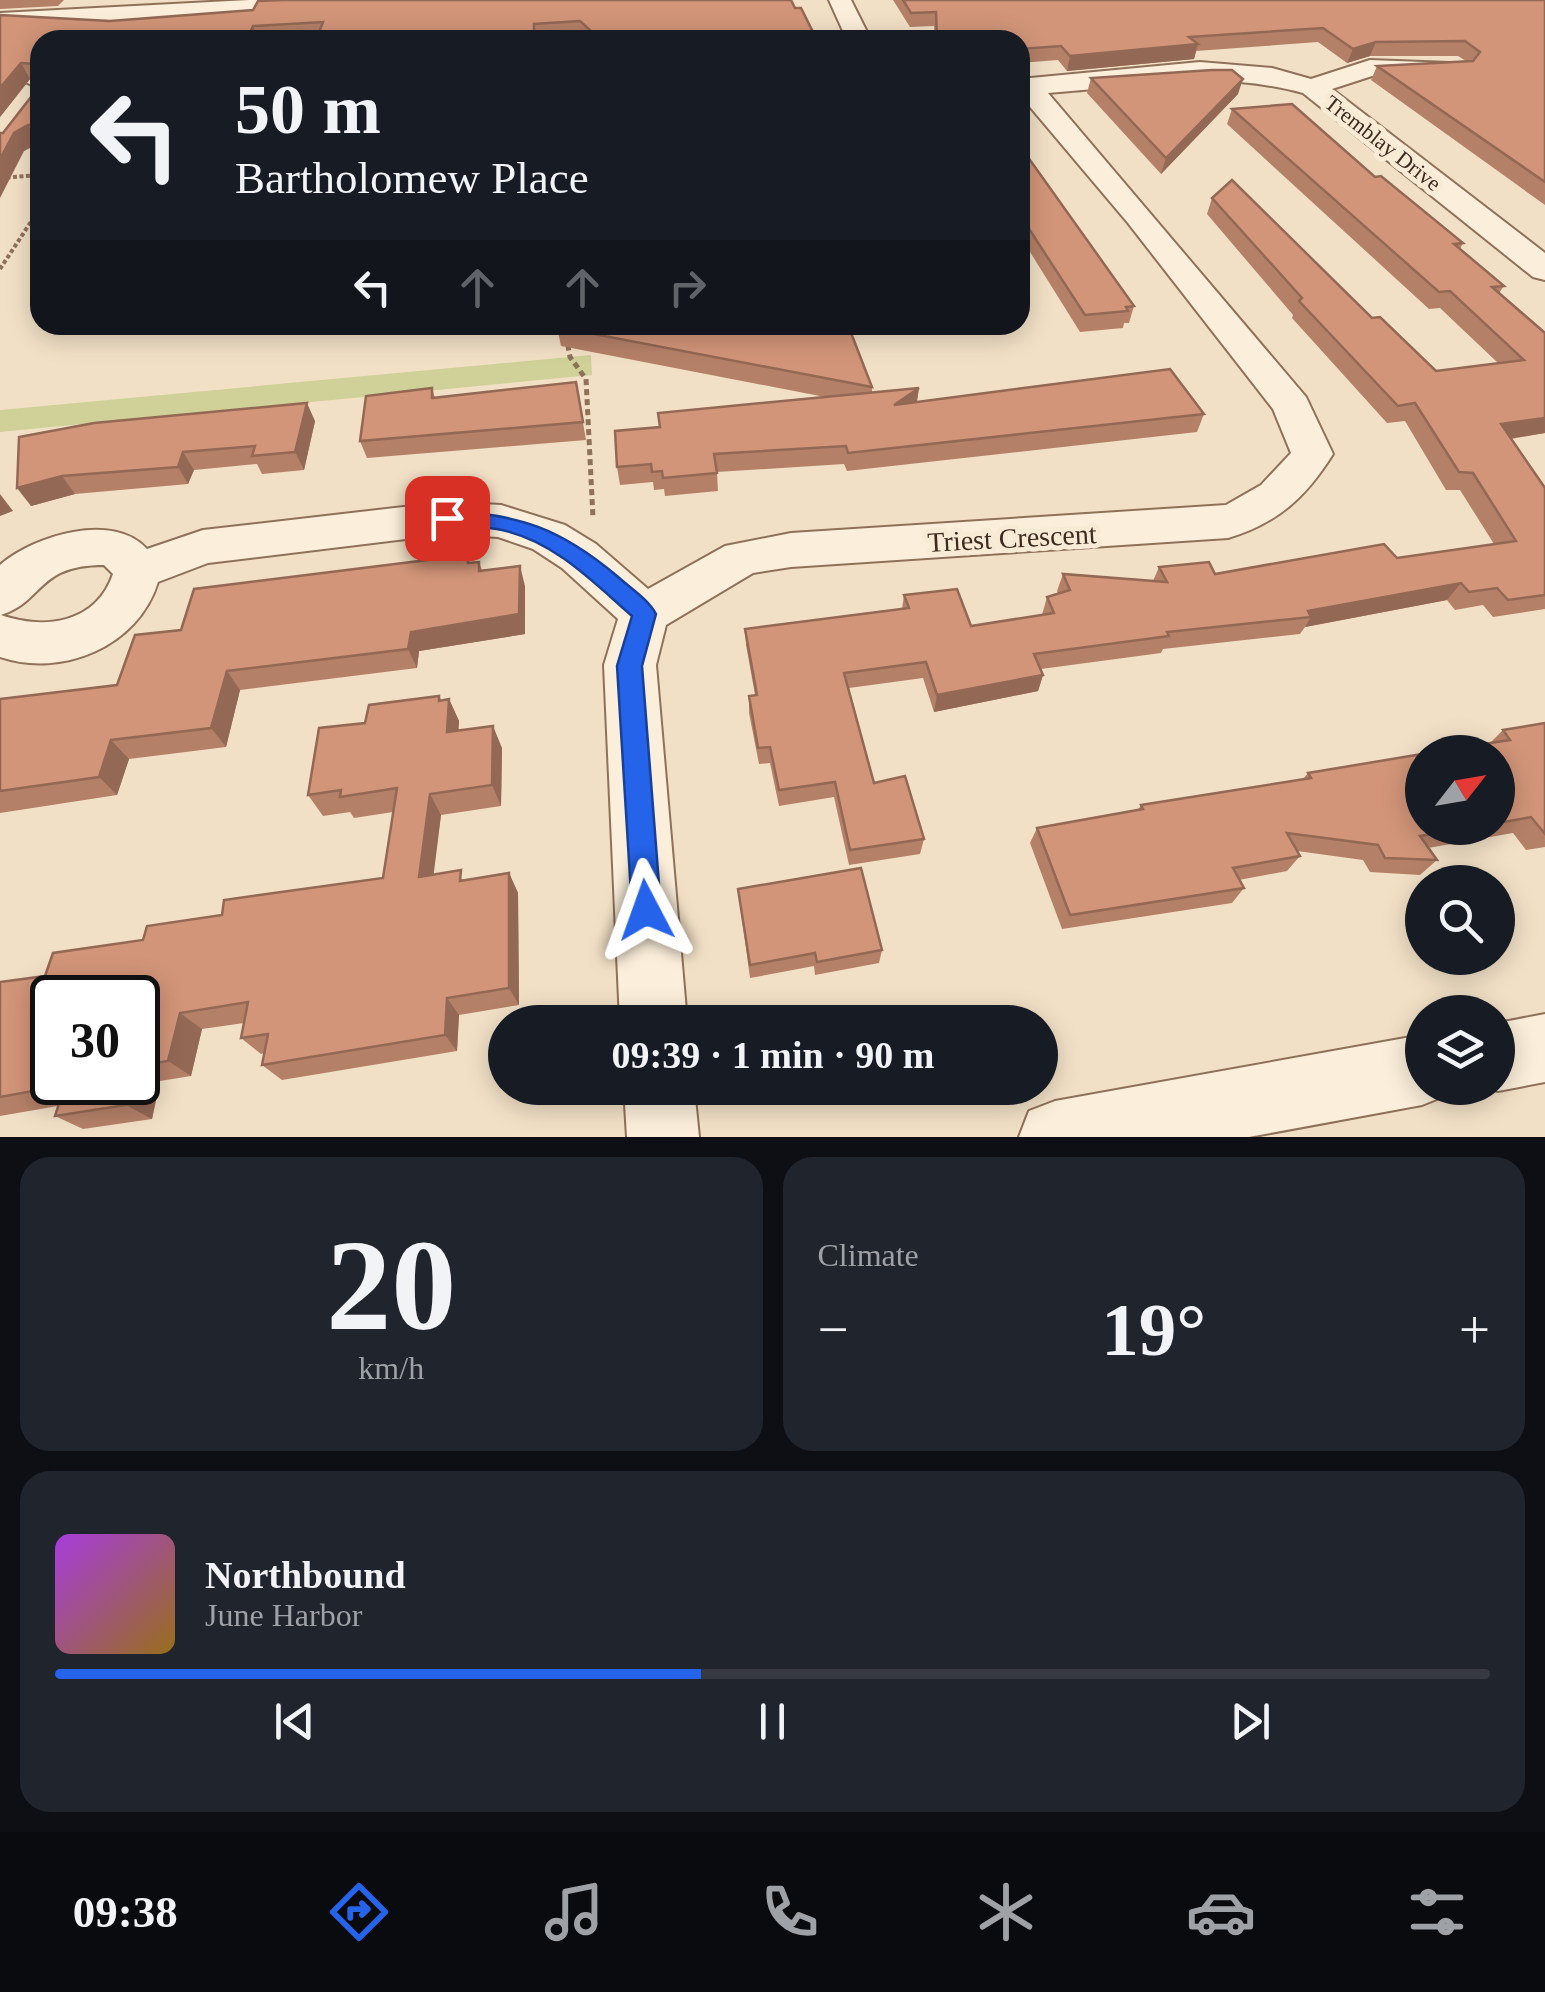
<!DOCTYPE html>
<meta charset="utf-8">
<style>
:root{--surface:#171b24;--page:#20242c;--text:#f1f3f6;--muted:#9ea1a6;--line:#363941;--accent:#2563eb}
body{margin:0;font-family:"Times New Roman",serif;background:var(--page);color:var(--text);height:100vh;display:flex;flex-direction:column;font-size:38px;white-space:nowrap}
*{box-sizing:border-box;margin:0}
p{font-size:32px;color:var(--muted)}
.icon{flex:none;width:55px;height:55px;fill:none;stroke:currentColor;stroke-width:2;stroke-linecap:round;stroke-linejoin:round}
.map{position:relative;height:1137px;overflow:hidden}
.details{display:flex;flex-direction:column;gap:20px;padding:20px;background:#0d0f14;flex:1}
.details>*{flex:none}
.guide{position:absolute;left:30px;top:30px;width:1000px;height:305px;border-radius:30px;box-shadow:0 5px 25px #0003;background:#171b24;color:var(--text);overflow:hidden}
.needle{width:65px;rotate:59deg}
.fabs{position:absolute;left:1405px;top:735px;display:grid;gap:20px}
.fabs a{display:grid;place-items:center;width:110px;height:110px;border-radius:50%;background:var(--surface);box-shadow:0 5px 25px #0003;font-size:50px}
.speed{position:absolute;left:30px;top:975px;display:flex;gap:20px;font-size:50px;font-weight:700;text-align:center}
.speed>*{display:grid;place-content:center;width:130px;height:130px;border-radius:50%;background:var(--surface);box-shadow:0 5px 25px #0003;line-height:1}
.speed .limit{border:5px solid #111;border-radius:15px;background:#fff;color:#111}
.pin{position:absolute;display:grid;place-items:center;width:85px;height:85px;color:#fff;margin:-42px;border-radius:20px;box-shadow:0 5px 15px #0006}
.me{position:absolute;width:110px;margin:-55px;rotate:356deg;stroke-linejoin:round;filter:drop-shadow(0 0 8px #0008)}
.turn{display:flex;align-items:center;gap:35px;height:210px;padding:0 40px;font-size:45px}
.turn .icon{width:130px;height:130px;stroke-width:2.5}
.turn b{display:block;font-size:70px;line-height:85px}
.lanes{display:flex;align-items:center;height:95px;padding:0 40px;background:#0003;justify-content:center;gap:50px;direction:ltr}
.lanes .off{opacity:.35}
.big{font-size:75px;font-weight:600;line-height:1.1}
.details .tile{flex:1;display:flex;flex-direction:column;justify-content:center;gap:15px;min-width:0;padding:0 35px;border-radius:30px;background:var(--page)}
.details .dial{align-items:center;gap:0}
.dial b{font-size:130px;line-height:1}
.song{display:flex;align-items:center;gap:30px}
.cover{width:120px;height:120px;border-radius:15px;background:linear-gradient(135deg,hsl(280 70% 55%),hsl(40 70% 35%))}
.played{height:10px;border-radius:5px;background:linear-gradient(90deg,var(--accent) 45%,var(--line) 45%)}
.keys{display:flex;justify-content:space-around;direction:ltr}
.heat{display:flex;justify-content:space-between;align-items:center;font-size:55px;direction:ltr}
.details .tiles{flex:1;display:grid;gap:20px;grid-template-columns:1fr 1fr}
.tile:last-child{grid-column:span 2}
.trip{position:absolute;left:488px;top:1005px;width:570px;height:100px;border-radius:50px;background:var(--surface);box-shadow:0 5px 25px #0003;font-weight:600;line-height:100px;text-align:center}
.menu{display:flex;height:160px;justify-content:space-around;align-items:center;background:#090b0e;color:var(--muted)}
.menu .icon{width:70px;height:70px}
.menu .on{color:var(--accent)}
.menu b{font-size:45px;color:var(--text)}
.map>svg:first-child{display:block}
</style>
<div class="map">
<svg width="1545" height="1137" viewBox="0 0 1545 1137">
<rect width="100%" height="100%" fill="#f2e0c6"/>
<path fill="#d0d198" d="M591,355L592,375L0,432V410Z"/>
<g fill="none" stroke-linecap="round" stroke-linejoin="round">
<g stroke="#8f715a" stroke-width="4">
<g id="minor">
<path d="M249,0H391L380,7L0,27V13Z"/>
<path d="M829,0H851L871,40H847Z"/>
<path d="M40,59V89L11,75Z"/>
<path d="M1370,60L1450,63L1454,68L1450,73L1441,76H1372L1332,89L1545,253V280L1533,277L1303,93C1215,69 1136,87 1048,93L1306,397L1333,454C1306,497 1278,523 1228,538L791,567L753,573L666,625L656,665L687,1022H620L604,665L618,619L562,568L533,549L498,537L447,534L208,563L158,582C138,647 61,678 0,657V565C33,536 113,511 147,549L203,530L447,502L501,505L565,525L596,544L648,589L725,546L791,533L1226,505L1261,485L1291,453L1273,409L1128,223L1020,95V79L1200,62L1272,68L1311,79ZM104,565L113,574C96,624 44,630 1,615C45,601 36,565 104,565Z"/>
<path d="M1545,1014V1082L1498,1091L1489,1088H1498V1023Z"/>
<path d="M1422,1035V1088H1449L1447,1095L1422,1105L1249,1137H1019L1029,1111L1055,1101Z"/>
<path d="M624,1088H694L699,1137H627Z"/>
</g>
</g>
<g stroke="#8f715a" stroke-width="4" stroke-dasharray="4 2.5" stroke-linecap="butt">
<path d="M0,178L40,175"/>
<path d="M0,269L40,208"/>
</g>
<path stroke="#8f715a" stroke-width="5" stroke-dasharray="6 4" stroke-linecap="butt" d="M564,325L570,357L586,379L593,518"/>
<use href="#minor" fill="#fbeeda" fill-rule="evenodd"/>
</g>
<g fill="#b58068" fill-rule="evenodd">
<path d="M0,0H64L58,6L0,9Z"/>
<path d="M893,0H1545V205L1371,80L1377,66L1466,61L1458,56H1370L1347,63L1318,42L1196,51L1194,59L1067,71L1058,60L1020,63V40H935L934,26L910,27Z"/>
<path d="M795,8L817,40H586L583,37L536,40H316L317,39L293,40H40V143L24,151L3,133L34,93V80L30,79L0,117V15L110,21Z"/>
<path d="M1091,78L1238,94L1161,174L1087,93Z"/>
<path d="M1232,109L1375,177L1463,243L1460,249L1504,286L1499,293L1545,333V433L1511,439L1545,488V609L1493,617L1483,605L1455,610L1447,600L1305,627L1300,634L1163,649L1161,653L1041,669L1043,675L1038,691L934,712L923,678L849,688L874,783L924,839L920,854L849,865L834,797L779,806L770,763L759,764L749,713V696L755,695L746,645L745,629L902,609L904,595L971,626L1042,615L1047,597L1058,593L1057,591L1063,574L1153,581L1159,567L1215,574L1397,558L1494,544L1460,490H1446L1405,421L1387,423L1292,318L1293,315L1207,214L1212,198L1372,318L1436,371L1498,363L1440,308L1429,309L1227,124Z"/>
<path d="M1020,146L1134,306L1129,323H1124L1123,328L1080,332L1020,236Z"/>
<path d="M915,325H973L972,330L918,332Z"/>
<path d="M557,327L872,387V393L919,388L917,402L1204,414L1197,432L847,471L844,464L717,472L718,491L665,496L664,489L654,490L653,482L620,485L617,467L660,427L825,397L561,346Z"/>
<path d="M576,382L586,440L367,458L360,441L432,388L435,398Z"/>
<path d="M315,421L304,470L262,474L257,464L194,470L188,484L75,494L31,506L19,437Z"/>
<path d="M479,562L482,570L525,586V634L419,651L417,668L240,690L226,747L129,759L117,795L0,813V699L117,685L181,630Z"/>
<path d="M439,696L441,700L449,699L459,721L458,731L502,748L501,806L441,815L433,874L466,880L509,873L518,893L519,1005L459,1015L457,1051L282,1080L262,1065L264,1053L261,1054L241,1038L244,1023L202,1029L191,1076L160,1081L152,1119L83,1129L55,1116L58,1106L0,1116V982L45,976L143,940L222,915L383,878L393,812L354,818L350,812L323,816L308,795L365,723ZM138,998V1082H52Z"/>
<path d="M1545,723V847L1526,850L1513,833L1428,848L1437,860L1420,875L1370,872L1363,860L1297,851L1300,856L1287,871L1239,880L1244,888L1232,903L1062,929L1030,843L1037,828L1138,810L1141,805L1303,779L1308,773L1422,828H1498V752L1490,743L1503,730Z"/>
<path d="M738,889L882,950L879,963L815,975L814,966L750,978Z"/>
</g>
<g fill="#936855">
<path d="M253,26L258,40H247Z"/>
<path d="M1376,42L1370,56L1347,63L1353,49Z"/>
<path d="M1198,44L1194,59L1067,71L1070,56Z"/>
<path d="M21,63L30,79L0,117V88Z"/>
<path d="M1243,79L1238,94L1161,174L1166,158Z"/>
<path d="M28,125L38,143L24,151L0,198V159L14,133Z"/>
<path d="M919,388L916,406L894,405Z"/>
<path d="M307,403L315,421L304,470L295,452Z"/>
<path d="M1545,418V433L1488,442L1501,424Z"/>
<path d="M183,452L194,470L188,484L178,467Z"/>
<path d="M62,476L75,494L31,506L17,488Z"/>
<path d="M0,494L13,511L0,516Z"/>
<path d="M520,566L525,586V634L419,651L417,668L408,649L411,632Z"/>
<path d="M1461,583L1447,600L1305,627L1311,617L1308,611Z"/>
<path d="M227,671L240,690L226,747L211,728Z"/>
<path d="M1043,675L1038,691L934,712L937,695Z"/>
<path d="M439,696L448,717L449,699L459,721L457,755L447,732Z"/>
<path d="M493,726L502,748L501,806L492,785Z"/>
<path d="M111,740L129,759L117,795L99,777Z"/>
<path d="M430,794L441,815L431,896L419,877Z"/>
<path d="M509,873L518,893L519,1005L509,988Z"/>
<path d="M447,998L459,1015L457,1051L445,1035Z"/>
<path d="M180,1013L202,1029L191,1076L168,1061Z"/>
<path d="M138,1067L160,1081L152,1119L126,1105L132,1082H138Z"/>
</g>
<g fill="#d29579" stroke="#936855" stroke-width="2.5">
<path d="M283,0H791L795,8H801L817,40H601L580,21L534,24V34L516,35L512,40H419L420,34L316,40L323,22L253,26L247,40H40V124L28,125L14,133L0,159V133H3L34,93L35,64L21,63L0,88V15L110,21L253,10L258,1Z"/>
<path d="M903,0H1545V182L1377,66L1473,61L1480,52L1465,41L1376,42L1353,49L1323,28L1189,37L1198,44L1070,56L1061,46L1020,49V40H937L936,12L911,13Z"/>
<path d="M1212,70H1232L1243,79L1166,158L1091,78Z"/>
<path d="M1292,104L1375,177L1381,176L1463,243L1454,244L1504,286L1492,287L1545,333V418L1501,424L1545,488V595L1508,600L1497,588L1469,592L1461,583L1308,611L1311,617L1167,632L1169,636L1034,654L1043,675L937,695L926,662L844,673L874,783L905,776L924,839L850,850L835,782L779,790L770,747L758,748L749,696L757,695L745,629L909,608L904,595L957,589L971,626L1054,613L1047,597L1070,590L1063,574L1167,582L1159,567L1209,562L1215,574L1384,544L1397,558L1516,541L1473,473L1459,472L1415,403L1398,406L1299,301L1302,298L1212,198L1232,180L1372,318L1380,317L1436,371L1524,360L1450,291L1439,292L1232,109Z"/>
<path d="M1020,146L1134,306L1126,307L1128,311L1085,315L1020,215Z"/>
<path d="M563,325H848L872,387L557,327Z"/>
<path d="M1170,369L1204,414L848,453L846,446L714,454L717,473L663,478L662,471L652,472L651,464L617,467L615,431L660,427L658,413L919,388L894,405Z"/>
<path d="M576,382L583,422L360,441L366,396L432,388V398Z"/>
<path d="M307,403L295,452L252,456L255,446L183,452L178,467L62,476L17,488L19,437L94,423Z"/>
<path d="M468,555V563L479,562V571L520,566L519,614L411,632L408,649L227,671L211,728L111,740L99,777L0,791V699L117,685L135,635L181,630L194,589Z"/>
<path d="M439,696V701L449,699L447,732L493,726L492,785L430,794L419,877L461,870L460,881L509,873V988L447,998L445,1035L262,1065L268,1034L241,1038L248,1002L180,1013L168,1061L138,1066V998H52V1082H132L126,1105L55,1116L65,1085L0,1097V982L45,976L53,953L143,940L147,926L222,915L224,900L383,878L397,788L340,797L341,790L308,795L319,728L365,723L369,705Z"/>
<path d="M1545,723V834L1531,817L1498,823V752H1431L1510,740L1503,730Z"/>
<path d="M1422,754V828H1472L1420,836L1437,860L1385,858L1378,845L1287,833L1300,856L1233,868L1244,888L1070,915L1037,828L1143,809L1141,805L1311,778L1308,773Z"/>
<path d="M861,868L882,950L817,962L815,953L750,965L738,889Z"/>
</g>
<path fill="#2563eb" stroke="#184099" stroke-width="2.5" d="M447,510C520,515 560,528 617,576C630,588 648,599 656,614L642,666L661,910L657,921L646,925L636,921L632,910L617,666L632,616C592,581 555,542 502,530C481,525 459,529 439,523L436,518Z"/>
<g text-anchor="middle" dominant-baseline="central" stroke-width="10" stroke-linejoin="round" paint-order="stroke">
<g font-size="22" fill="#3e2b1f" stroke="#f8ebd6">
<text transform="translate(1383 143) rotate(38)">Tremblay Drive</text>
</g>
<g font-size="28" fill="#3e2b1f" stroke="#f8ebd6">
<text transform="translate(1012 538) rotate(-3)">Triest Crescent</text>
</g>
</g>
</svg>
<div class="fabs">
<a><svg class="needle" viewBox="-14 -14 28 28"><path d="M0-13l5 13h-10z" fill="#e53935"/><path d="M0 13l5-13h-10z" fill="#9ea1a6"/></svg></a>
<a><svg class="icon" aria-label="search" viewBox="0 0 24 24"><circle cx="10" cy="10" r="6"/><path d="M15 15l6 6"/></svg></a>
<a><svg class="icon" aria-label="layers" viewBox="0 0 24 24"><path d="M12 4l9 5-9 5-9-5zM3 14l9 5 9-5"/></svg></a>
</div>
<div class="speed"><div class="limit">30</div></div>
<div class="pin" style="left:447px;top:518px;background:#d93025"><svg class="icon" aria-label="arrive" viewBox="0 0 24 24"><path d="M6 21V4h12l-3 4 3 4H6"/></svg></div>
<svg class="me" style="left:646px;top:910px" viewBox="-20 -20 40 40"><path d="M0-17L14 15 0 8-14 15z" fill="#2563eb" stroke="#fff" stroke-width="4"/></svg>
<div class="trip">09:39 · 1 min · 90 m</div>
<div class="guide">
<div class="turn"><svg class="icon" aria-label="left" viewBox="0 0 24 24"><path d="M17 20v-9H6M10 6l-5 5 5 5"/></svg><div><b>50 m</b>Bartholomew Place</div></div>
<div class="lanes"><svg class="icon" aria-label="left" viewBox="0 0 24 24"><path d="M17 20v-9H6M10 6l-5 5 5 5"/></svg><svg class="icon off" aria-label="ahead" viewBox="0 0 24 24"><path d="M12 20V5M6 11l6-6 6 6"/></svg><svg class="icon off" aria-label="ahead" viewBox="0 0 24 24"><path d="M12 20V5M6 11l6-6 6 6"/></svg><svg class="icon off" aria-label="right" viewBox="0 0 24 24"><path d="M7 20v-9h11M14 6l5 5-5 5"/></svg></div>
</div>
</div>
<section class="details">
<div class="tiles">
<div class="tile dial"><b>20</b><p>km/h</p></div>
<div class="tile"><p>Climate</p>
<div class="heat"><a>−</a><b class="big">19°</b><a>+</a></div>
</div>
<div class="tile">
<div class="song"><i class="cover"></i><div><b>Northbound</b><p>June Harbor</p></div></div>
<div class="played"></div>
<div class="keys"><svg class="icon" aria-label="previous" viewBox="0 0 24 24"><path d="M18 5L8 12l10 7zM5 5v14"/></svg><svg class="icon" aria-label="pause" viewBox="0 0 24 24"><path d="M8 5v14M16 5v14"/></svg><svg class="icon" aria-label="next" viewBox="0 0 24 24"><path d="M6 5l10 7-10 7zM19 5v14"/></svg></div>
</div>
</div>
</section>
<nav class="menu">
<b>09:38</b>
<svg class="icon on" aria-label="directions" viewBox="0 0 24 24"><path d="M12 3l9 9-9 9-9-9zM9 14v-3h6M13 9l2 2-2 2"/></svg>
<svg class="icon" aria-label="music" viewBox="0 0 24 24"><path d="M9 18V5l10-2v13"/><circle cx="6" cy="18" r="3"/><circle cx="16" cy="16" r="3"/></svg>
<svg class="icon" aria-label="phone" viewBox="0 0 24 24"><path d="M5 4h4l2 5-3 2q2 4 5 5l2-3 5 2v4C11 20 4 13 5 4z"/></svg>
<svg class="icon" aria-label="climate" viewBox="0 0 24 24"><path d="M12 3v18M4 7l16 10M4 17L20 7"/></svg>
<svg class="icon" aria-label="car" viewBox="0 0 24 24"><path d="M5 17H2v-5l4-1 3-4h7l3 4 3 1v5h-3M9 17h6M6 11h13"/><circle cx="7" cy="17" r="2"/><circle cx="17" cy="17" r="2"/></svg>
<svg class="icon" aria-label="filters" viewBox="0 0 24 24"><path d="M4 7h16M4 17h16"/><circle cx="9" cy="7" r="2"/><circle cx="15" cy="17" r="2"/></svg>
</nav>
